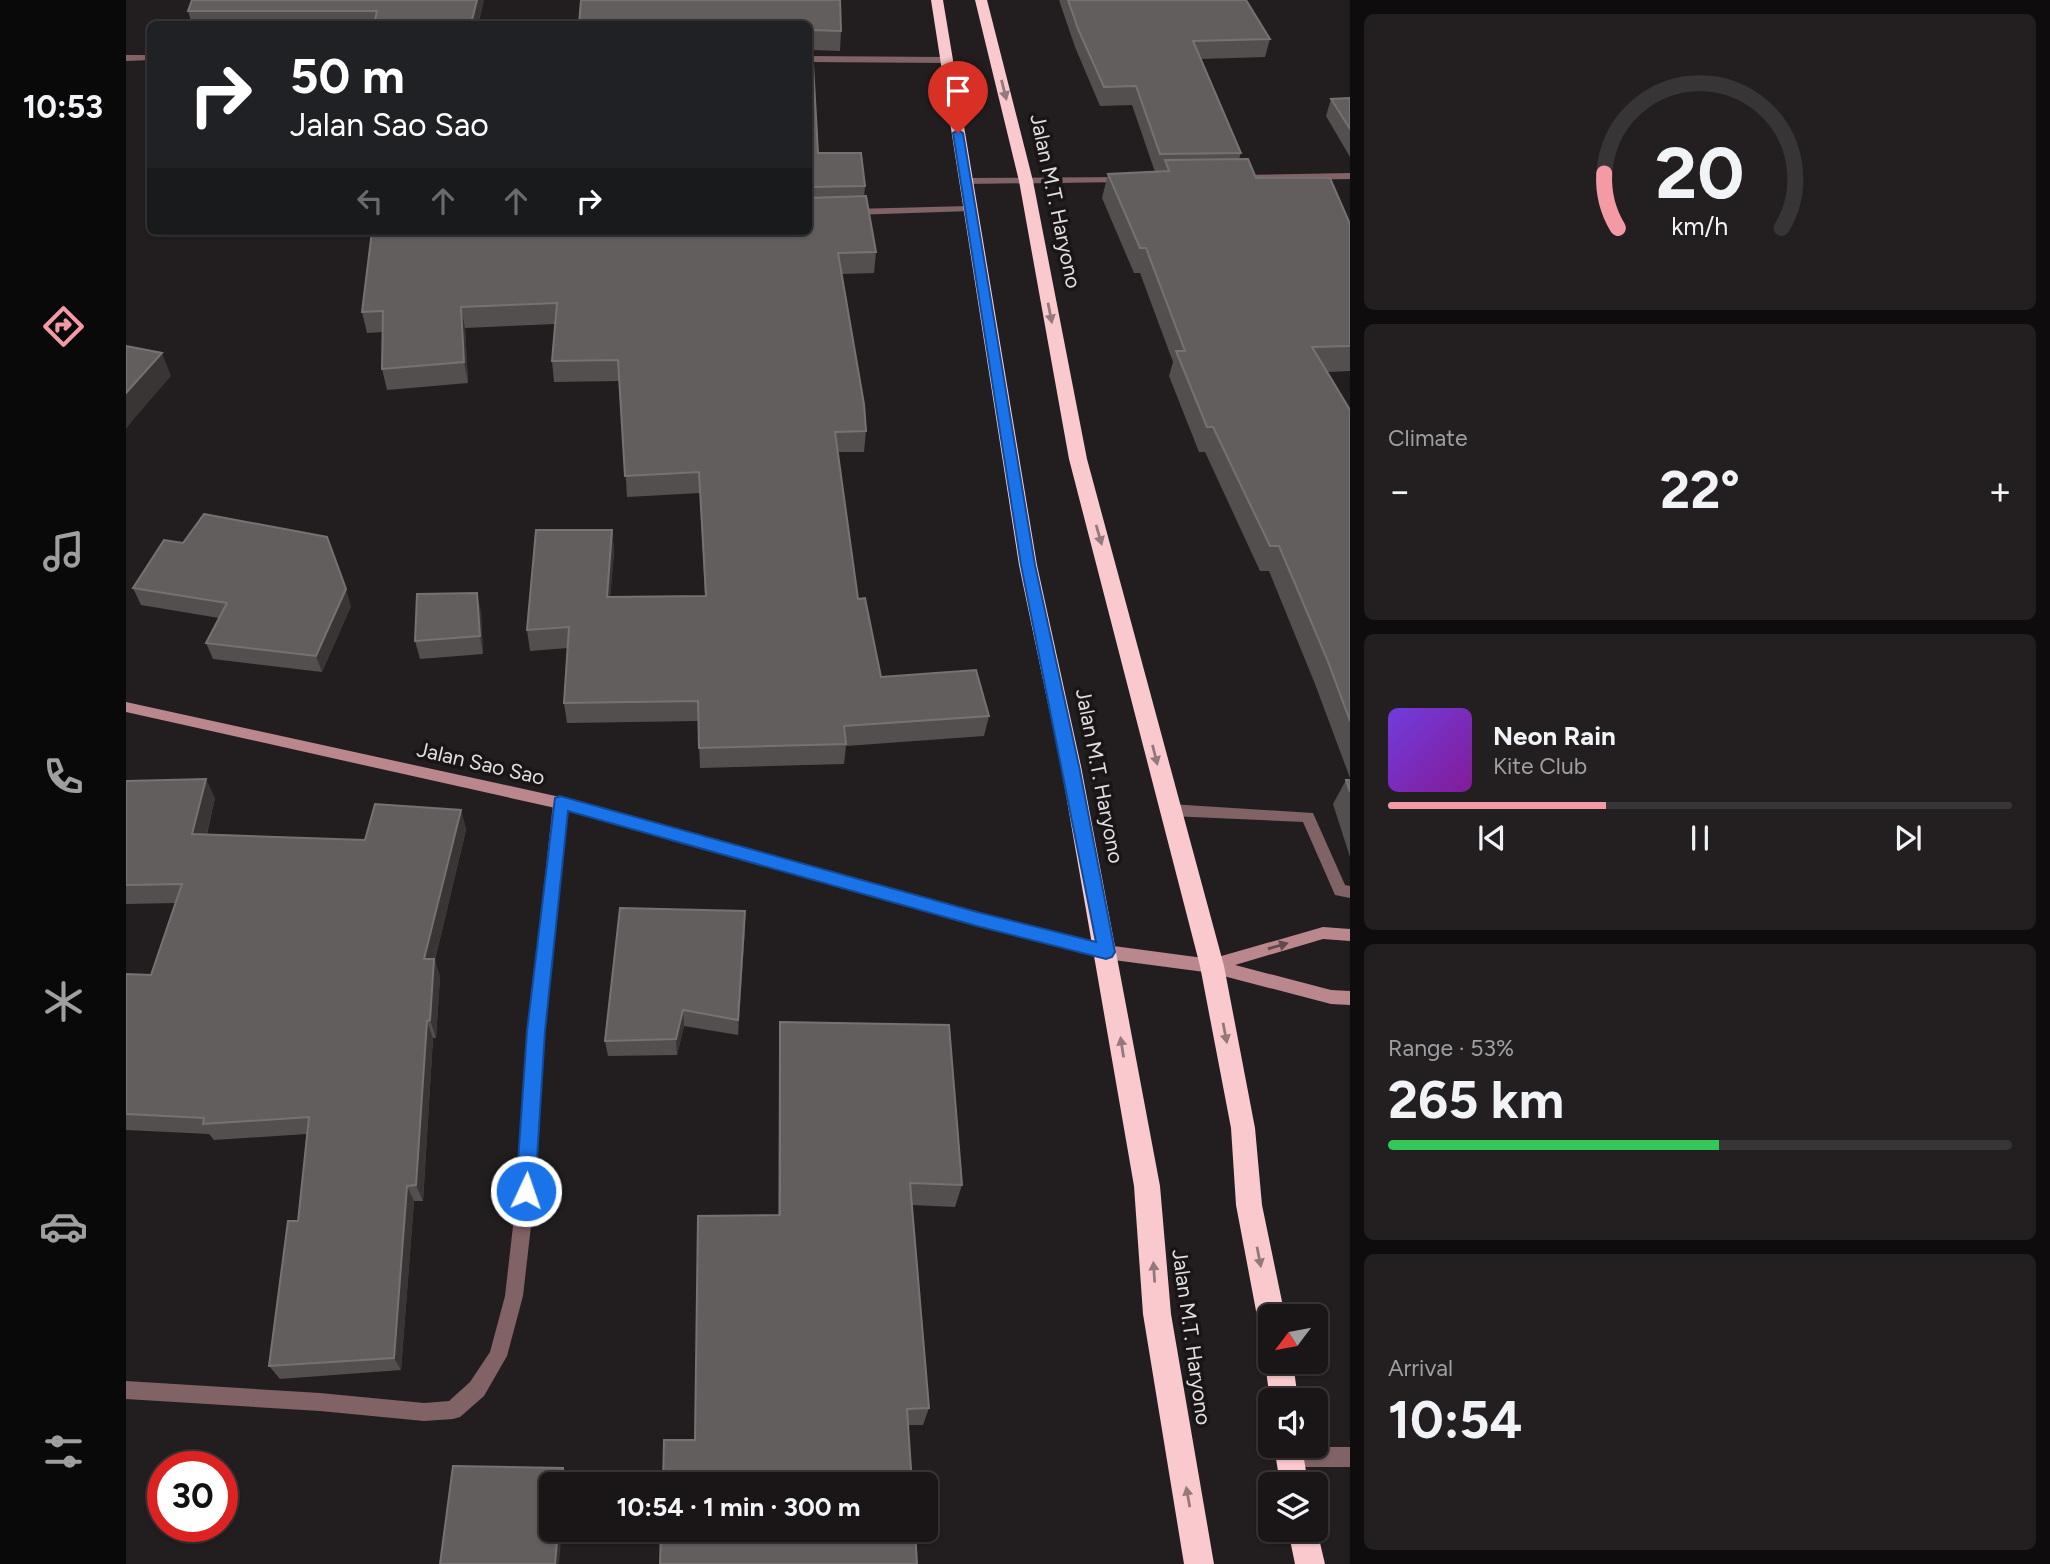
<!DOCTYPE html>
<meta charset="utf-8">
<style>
:root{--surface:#1a1617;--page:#231f20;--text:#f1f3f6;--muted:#9f9fa1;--line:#383536;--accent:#f49aa5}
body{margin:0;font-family:Figtree,sans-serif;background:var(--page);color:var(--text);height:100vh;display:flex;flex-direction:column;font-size:26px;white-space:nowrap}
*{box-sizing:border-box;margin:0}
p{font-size:23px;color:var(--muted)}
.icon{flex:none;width:38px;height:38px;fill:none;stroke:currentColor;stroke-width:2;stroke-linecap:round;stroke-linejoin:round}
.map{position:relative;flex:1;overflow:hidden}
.drawer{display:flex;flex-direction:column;gap:14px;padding:14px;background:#0e0c0d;width:700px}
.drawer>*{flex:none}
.banner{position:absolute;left:21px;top:21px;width:665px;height:214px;border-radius:10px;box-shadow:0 2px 5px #0004,0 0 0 2px var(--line);background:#202124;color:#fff;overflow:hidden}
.needle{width:46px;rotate:238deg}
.buttons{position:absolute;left:1132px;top:1304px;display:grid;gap:14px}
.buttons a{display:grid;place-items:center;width:70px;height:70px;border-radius:10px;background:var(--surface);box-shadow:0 2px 5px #0004,0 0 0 2px var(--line);font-size:35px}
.speed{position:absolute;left:21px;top:1451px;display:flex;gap:14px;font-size:35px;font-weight:700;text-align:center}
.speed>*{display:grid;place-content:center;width:91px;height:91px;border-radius:50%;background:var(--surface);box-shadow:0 2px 5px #0004,0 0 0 2px var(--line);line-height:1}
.speed .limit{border:10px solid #d22;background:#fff;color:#111}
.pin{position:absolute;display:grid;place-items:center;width:60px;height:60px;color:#fff;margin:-72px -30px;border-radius:50% 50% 50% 0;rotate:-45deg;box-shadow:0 0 7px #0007}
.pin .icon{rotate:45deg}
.me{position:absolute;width:77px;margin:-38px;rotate:3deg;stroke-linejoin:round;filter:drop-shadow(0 0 5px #0008)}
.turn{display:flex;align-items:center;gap:24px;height:147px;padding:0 28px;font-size:32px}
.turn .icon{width:91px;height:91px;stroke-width:2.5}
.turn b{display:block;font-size:49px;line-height:60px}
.lanes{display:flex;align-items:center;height:66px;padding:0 28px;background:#0003;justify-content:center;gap:35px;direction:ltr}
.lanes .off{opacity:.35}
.big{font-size:52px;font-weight:700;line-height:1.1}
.drawer .card{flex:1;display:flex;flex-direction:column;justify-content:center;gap:10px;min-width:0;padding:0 24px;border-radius:10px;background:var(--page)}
.drawer .dial{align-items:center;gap:0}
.dial svg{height:182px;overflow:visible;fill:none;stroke:var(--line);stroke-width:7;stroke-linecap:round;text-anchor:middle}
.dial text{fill:var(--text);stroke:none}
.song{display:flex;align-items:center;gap:21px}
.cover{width:84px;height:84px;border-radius:10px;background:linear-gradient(135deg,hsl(260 70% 55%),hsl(290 70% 35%))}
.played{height:7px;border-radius:4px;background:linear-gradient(90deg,var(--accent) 35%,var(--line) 35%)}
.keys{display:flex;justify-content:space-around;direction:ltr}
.heat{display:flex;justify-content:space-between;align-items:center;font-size:38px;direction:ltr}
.charge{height:10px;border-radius:5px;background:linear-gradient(90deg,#34c759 53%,var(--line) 0)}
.trip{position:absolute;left:413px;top:1472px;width:399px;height:70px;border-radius:10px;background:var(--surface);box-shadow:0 2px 5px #0004,0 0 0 2px var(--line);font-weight:700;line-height:70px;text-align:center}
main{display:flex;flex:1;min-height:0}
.tabs{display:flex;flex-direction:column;width:126px;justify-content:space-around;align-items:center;background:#0a0909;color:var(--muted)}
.tabs .icon{width:49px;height:49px}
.tabs .on{color:var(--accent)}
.tabs b{font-size:32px;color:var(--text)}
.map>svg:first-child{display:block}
</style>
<main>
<nav class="tabs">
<b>10:53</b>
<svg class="icon on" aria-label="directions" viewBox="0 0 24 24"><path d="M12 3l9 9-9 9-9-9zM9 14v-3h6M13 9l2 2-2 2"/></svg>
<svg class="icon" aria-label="music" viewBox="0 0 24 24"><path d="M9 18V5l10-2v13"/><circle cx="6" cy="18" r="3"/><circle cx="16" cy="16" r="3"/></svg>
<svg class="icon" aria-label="phone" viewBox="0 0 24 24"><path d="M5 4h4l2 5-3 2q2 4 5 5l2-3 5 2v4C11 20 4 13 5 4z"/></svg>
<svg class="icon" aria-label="climate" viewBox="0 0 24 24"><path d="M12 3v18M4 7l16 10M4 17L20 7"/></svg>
<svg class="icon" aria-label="car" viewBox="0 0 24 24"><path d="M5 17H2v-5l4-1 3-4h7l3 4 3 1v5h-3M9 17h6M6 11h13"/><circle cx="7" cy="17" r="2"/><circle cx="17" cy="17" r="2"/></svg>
<svg class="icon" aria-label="filters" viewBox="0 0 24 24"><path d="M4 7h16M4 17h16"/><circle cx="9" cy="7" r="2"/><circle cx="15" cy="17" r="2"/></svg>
</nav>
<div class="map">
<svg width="1224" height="1564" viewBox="0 0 1224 1564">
<rect width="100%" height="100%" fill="#221e1f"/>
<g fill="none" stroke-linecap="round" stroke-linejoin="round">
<g fill="#816265" fill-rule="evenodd">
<path d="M843,206L846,207V211L726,215L721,212L726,209Z"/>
<path d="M1044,804L1187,813L1219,885L1224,886V898L1209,895L1177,822L1044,816L1039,814L1037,810L1039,806Z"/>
</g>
<g fill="#816265" fill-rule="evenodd">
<path d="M0,55H24V60L0,61Z"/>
<path d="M682,56L819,57L823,60L819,63L682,62Z"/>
<path d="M1224,173V179L1113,181L1108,178L1113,175Z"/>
<path d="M999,177L1002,178V182L841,184L836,181L841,178Z"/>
<path d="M434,797L439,799L441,803L418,1031L409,1191L397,1296L381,1356L358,1396L334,1417L327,1419L298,1421L194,1411L0,1399V1381L194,1393L298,1403L323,1401L344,1382L364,1352L379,1296L391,1191L402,1031L427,803L429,799Z"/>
<path d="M1163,1447H1224V1467H1163L1156,1464L1153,1457L1156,1450Z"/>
</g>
<path fill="#ba878c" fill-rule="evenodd" d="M0,702L434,797L851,913L980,945L1085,959L1197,927L1224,929V941L1197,939L1109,965L1205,990L1224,991V1005L1205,1004L1086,973L980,959L851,925L434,809L0,712Z"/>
<g fill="#f9c9cd" fill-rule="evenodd">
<path d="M805,0H817L911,565L955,766L1034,1186L1045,1314L1088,1564H1058L1017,1314L1008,1186L935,766L893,565Z"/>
<path d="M849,0H861L907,181L961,459L1098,966L1129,1128L1136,1205L1159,1316H1144V1329L1135,1326L1131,1316L1110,1205L1105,1128L1074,966L943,459L893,181Z"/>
<path d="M1144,1352V1362H1167L1172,1400L1144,1401L1139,1362Z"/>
<path d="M1148,1446H1176L1182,1484H1154Z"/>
<path d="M1190,1526L1199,1564H1169L1162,1530H1190Z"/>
</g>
</g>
<g fill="#534f4f">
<path d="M358,0L352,24H66L62,11Z"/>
<path d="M933,0H1120L1144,39L1139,57L1075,59L1115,153L1113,159L1130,178L1224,224V371L1201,372L1224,410V778L1189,684L1143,571H1134L1079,452H1073L1043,376L1047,362L1014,273H1008L976,198L982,174L1029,172L1006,105L974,106L949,47Z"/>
<path d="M682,24L715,31L714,51L686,50L692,153L739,186L738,197L750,252L748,273L715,274L740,431L738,452H712L732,599L755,677L863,716L858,736L720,746L718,764L574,768L572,721L441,723L438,703L442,648L404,651L401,630L486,530L488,551L484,597L579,596L574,493L501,497L494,381L428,382L426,361L429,324L339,328L342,383L261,390L256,369L257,332L241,333L236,312L682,231Z"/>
<path d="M1224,98V157L1200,116L1205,99Z"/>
<path d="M7,588L225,606L196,672L87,659L80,643L93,618L15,605Z"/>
<path d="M355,612L357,654L294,659L289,641Z"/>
<path d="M1220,780H1224V857L1207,804Z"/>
<path d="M0,781L89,798L81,834L239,840L335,810L340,830L309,960L314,977L310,1038H307L297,1201H288L275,1370L154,1379L143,1366L172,1221L181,1134L88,1140L83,1134L0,1130V974L25,975L50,903L0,904Z"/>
<path d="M619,911V928L612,1035L558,1026L551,1055L482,1056L479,1041Z"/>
<path d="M654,1022L836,1185L829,1207L786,1205L803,1408L797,1425H782L569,1440L652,1215L653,1047Z"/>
</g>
<g fill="#393535">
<path d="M351,0H358L352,24H345Z"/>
<path d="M685,34V53L682,54V35Z"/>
<path d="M335,307L339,328L342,383L338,362Z"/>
<path d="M36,353L45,376L7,420L0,429V393Z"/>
<path d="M486,530L488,551L483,618L481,597Z"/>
<path d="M220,589L225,606L196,672L190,656Z"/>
<path d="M351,593L355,612L357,654L354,636Z"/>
<path d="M80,779L89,798L76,853L66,834Z"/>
<path d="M335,810L340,830L309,960L314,977L310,1038L304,1020L298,959Z"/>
<path d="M619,911V928L612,1035V1020Z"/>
<path d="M557,1010L558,1026L551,1055L550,1039Z"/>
<path d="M301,1021L307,1038L297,1201L290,1185Z"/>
<path d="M281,1186L288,1201L275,1370L268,1358Z"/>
<path d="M437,1468L441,1478L440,1484H436Z"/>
<path d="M432,1530H436L433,1564H429Z"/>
</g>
<g fill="#625e5e" stroke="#767272" stroke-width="2">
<path d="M66,0H351L345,24H248L251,11H62Z"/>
<path d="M455,0H714L715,31L685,30V34L682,35V24H453Z"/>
<path d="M942,0H1120L1144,39L1067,41L1115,153L1034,154L1010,86L978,87L952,29Z"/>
<path d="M682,44L686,45L692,153H735L739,186L683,187L682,188Z"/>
<path d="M1224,98V129L1205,99Z"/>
<path d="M1122,159L1130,178H1204L1224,224V346L1186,347L1224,410V721L1201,659L1153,546H1144L1087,427H1081L1050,351H1059L1020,248H1014L982,174L1043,171L1039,160Z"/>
<path d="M740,196L750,252L712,253L738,404L740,431L709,432L732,599L739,598L755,677L850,670L863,716L718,726L720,744L573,748L572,701L438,703L443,627L401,630L410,530H486L481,597L580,596L573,472L499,476L492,360L426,361L431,303L335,307L338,362L256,369L257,311L236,312L246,231H682V198Z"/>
<path d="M0,346L36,353L0,393Z"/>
<path d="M78,514L201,537L220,589L190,656L80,643L101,603L7,588L38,540L57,543Z"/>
<path d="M351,593L354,636L289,641L291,594Z"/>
<path d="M80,779L66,834L239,840L249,804L335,810L298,959H308L304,1020L301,1021L290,1185L281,1186L268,1358L143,1366L162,1221H172L183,1117L77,1124L78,1118L0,1114V974L25,975L56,884L0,885V781Z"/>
<path d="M1220,780H1224V792Z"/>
<path d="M494,908L619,911L612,1020L557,1010L550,1039L479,1041Z"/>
<path d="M654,1022L823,1025L836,1185L784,1183L803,1408L781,1409L786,1484H537L538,1440H569L572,1216L654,1215Z"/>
<path d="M327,1466L437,1468L436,1484H425V1530H432L429,1564H314Z"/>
<path d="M535,1530H789L791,1564H534Z"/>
</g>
<defs><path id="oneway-solid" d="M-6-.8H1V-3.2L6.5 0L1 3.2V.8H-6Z" transform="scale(1.75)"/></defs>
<g fill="#94787b">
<use href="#oneway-solid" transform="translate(878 90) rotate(76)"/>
<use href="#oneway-solid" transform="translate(924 313) rotate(79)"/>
<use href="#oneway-solid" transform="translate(973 535) rotate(74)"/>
<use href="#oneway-solid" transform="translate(1029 755) rotate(76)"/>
<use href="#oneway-solid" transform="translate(1099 1033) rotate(79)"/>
<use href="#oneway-solid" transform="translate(996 1047) rotate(-99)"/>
<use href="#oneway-solid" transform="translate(1133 1257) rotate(79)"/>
<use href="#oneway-solid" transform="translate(1028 1272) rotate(-94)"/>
<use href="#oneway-solid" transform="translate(1062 1497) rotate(-100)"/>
</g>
<use fill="#61484b" href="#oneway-solid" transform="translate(1152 946) rotate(-16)"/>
<path fill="#1a73e8" stroke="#114b97" stroke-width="2" d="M832,130L837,133L909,565L953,766L989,952L986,957L980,959L851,926L442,811L419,1031L409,1191L407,1197L400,1200L393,1197L390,1191L401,1031L429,798L434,796L851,912L970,942L895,565L827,133Z"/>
<g text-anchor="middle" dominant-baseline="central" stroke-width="7" stroke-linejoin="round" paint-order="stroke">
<g font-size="21" fill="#e1dedf" stroke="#191516">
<text transform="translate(930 201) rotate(78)">Jalan M.T. Haryono</text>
<text transform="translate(355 763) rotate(13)">Jalan Sao Sao</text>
<text transform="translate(974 776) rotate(79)">Jalan M.T. Haryono</text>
<text transform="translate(1066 1337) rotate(82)">Jalan M.T. Haryono</text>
</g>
</g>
</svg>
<div class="buttons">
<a><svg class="needle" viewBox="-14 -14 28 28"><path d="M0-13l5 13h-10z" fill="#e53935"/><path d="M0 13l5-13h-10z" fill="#9f9fa1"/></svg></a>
<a><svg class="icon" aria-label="sound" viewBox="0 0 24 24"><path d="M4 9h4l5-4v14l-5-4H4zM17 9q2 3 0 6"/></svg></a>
<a><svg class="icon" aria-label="layers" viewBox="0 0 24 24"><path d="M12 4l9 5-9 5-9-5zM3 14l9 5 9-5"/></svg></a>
</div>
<div class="speed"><div class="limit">30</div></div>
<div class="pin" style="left:832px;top:133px;background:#d93025"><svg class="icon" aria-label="arrive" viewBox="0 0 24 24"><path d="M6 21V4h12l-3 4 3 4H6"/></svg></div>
<svg class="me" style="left:400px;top:1191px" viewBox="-20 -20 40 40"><circle r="17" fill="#1a73e8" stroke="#fff" stroke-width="3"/><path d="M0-11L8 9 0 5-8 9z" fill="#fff"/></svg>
<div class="trip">10:54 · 1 min · 300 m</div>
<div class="banner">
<div class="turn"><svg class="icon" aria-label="right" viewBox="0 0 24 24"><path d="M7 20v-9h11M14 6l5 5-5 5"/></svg><div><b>50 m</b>Jalan Sao Sao</div></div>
<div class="lanes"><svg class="icon off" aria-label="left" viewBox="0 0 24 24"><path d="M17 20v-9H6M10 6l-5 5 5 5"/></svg><svg class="icon off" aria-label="ahead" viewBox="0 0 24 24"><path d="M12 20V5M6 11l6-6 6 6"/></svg><svg class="icon off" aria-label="ahead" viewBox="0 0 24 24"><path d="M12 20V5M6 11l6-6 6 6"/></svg><svg class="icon" aria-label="right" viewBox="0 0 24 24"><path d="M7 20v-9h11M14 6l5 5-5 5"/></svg></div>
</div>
</div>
<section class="drawer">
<div class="card dial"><svg viewBox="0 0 100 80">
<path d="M14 69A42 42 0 1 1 86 69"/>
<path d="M14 69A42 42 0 0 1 8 45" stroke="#f49aa5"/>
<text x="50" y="56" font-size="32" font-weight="700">20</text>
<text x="50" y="72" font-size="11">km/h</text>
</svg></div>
<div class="card"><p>Climate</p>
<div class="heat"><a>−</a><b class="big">22°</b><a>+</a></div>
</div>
<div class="card">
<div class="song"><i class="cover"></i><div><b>Neon Rain</b><p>Kite Club</p></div></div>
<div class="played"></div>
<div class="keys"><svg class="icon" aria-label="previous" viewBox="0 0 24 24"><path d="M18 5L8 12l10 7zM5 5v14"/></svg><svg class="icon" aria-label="pause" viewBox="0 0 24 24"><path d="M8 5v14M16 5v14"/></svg><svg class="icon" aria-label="next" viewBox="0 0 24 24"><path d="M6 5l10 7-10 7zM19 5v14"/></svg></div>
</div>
<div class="card"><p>Range · 53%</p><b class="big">265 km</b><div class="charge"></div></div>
<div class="card"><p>Arrival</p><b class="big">10:54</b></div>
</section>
</main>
